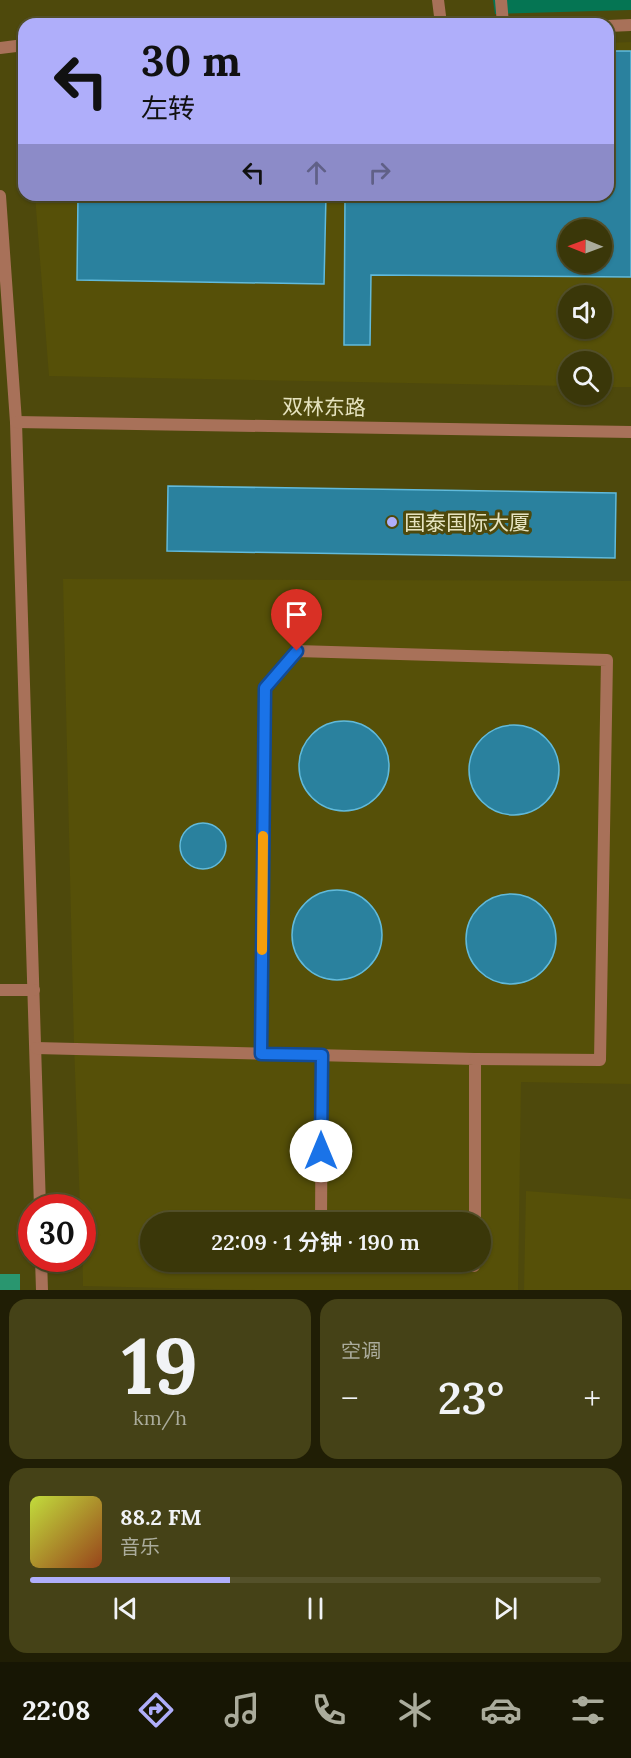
<!DOCTYPE html>
<html lang="zh">
<meta charset="utf-8">
<style>
:root{--surface:#3a3709;--page:#454217;--text:#f1f3f6;--muted:#abac9c;--line:#54512a;--accent:#afaefa}
body{margin:0;font-family:Lora,"Noto Sans SC",serif;background:var(--page);color:var(--text);height:100vh;display:flex;flex-direction:column;font-size:22px;white-space:nowrap}
*{box-sizing:border-box;margin:0}
p{font-size:20px;color:var(--muted)}
.icon{flex:none;width:33px;height:33px;fill:none;stroke:currentColor;stroke-width:2;stroke-linecap:round;stroke-linejoin:round}
.map{position:relative;height:1290px;overflow:hidden}
.details{display:flex;flex-direction:column;gap:9px;padding:9px;background:#201e05;flex:1}
.details>*{flex:none}
.hud{position:absolute;left:18px;top:18px;width:596px;height:183px;border-radius:18px;box-shadow:0 2px 4px #0004,0 0 0 2px var(--line);background:#afaefa;color:#111;overflow:hidden}
.needle{width:39px;rotate:271deg}
.controls{position:absolute;left:558px;top:219px;display:grid;gap:12px}
.controls a{display:grid;place-items:center;width:54px;height:54px;border-radius:50%;background:var(--surface);box-shadow:0 2px 4px #0004,0 0 0 2px var(--line);font-size:30px}
.speed{position:absolute;left:18px;top:1194px;display:flex;gap:12px;font-size:30px;font-weight:700;text-align:center}
.speed>*{display:grid;place-content:center;width:78px;height:78px;border-radius:50%;background:var(--surface);box-shadow:0 2px 4px #0004,0 0 0 2px var(--line);line-height:1}
.speed .limit{border:9px solid #d22;background:#fff;color:#111}
.pin{position:absolute;display:grid;place-items:center;width:51px;height:51px;color:#fff;margin:-62px -26px;border-radius:50% 50% 50% 0;rotate:-45deg;box-shadow:0 0 6px #0007}
.pin .icon{rotate:45deg}
.me{position:absolute;width:66px;margin:-33px;rotate:0deg;stroke-linejoin:round;filter:drop-shadow(0 0 4px #0008)}
.turn{display:flex;align-items:center;gap:21px;height:126px;padding:0 24px;font-size:27px}
.turn .icon{width:78px;height:78px;stroke-width:2.5}
.turn b{display:block;font-size:42px;line-height:51px}
.lanes{display:flex;align-items:center;height:57px;padding:0 24px;background:#0003;justify-content:center;gap:30px;direction:ltr}
.lanes .off{opacity:.35}
.big{font-size:45px;font-weight:600;line-height:1.1}
.details .card{flex:1;display:flex;flex-direction:column;justify-content:center;gap:9px;min-width:0;padding:0 21px;border-radius:18px;background:var(--page)}
.details .dial{align-items:center;gap:0}
.dial b{font-size:78px;line-height:1}
.song{display:flex;align-items:center;gap:18px}
.cover{width:72px;height:72px;border-radius:9px;background:linear-gradient(135deg,hsl(70 70% 55%),hsl(20 70% 35%))}
.played{height:6px;border-radius:3px;background:linear-gradient(90deg,var(--accent) 35%,var(--line) 35%)}
.keys{display:flex;justify-content:space-around;direction:ltr}
.heat{display:flex;justify-content:space-between;align-items:center;font-size:33px;direction:ltr}
.details .tiles{flex:1;display:grid;gap:9px;grid-template-columns:1fr 1fr}
.card:last-child{grid-column:span 2}
.trip{position:absolute;left:140px;top:1212px;width:351px;height:60px;border-radius:30px;background:var(--surface);box-shadow:0 2px 4px #0004,0 0 0 2px var(--line);font-weight:600;line-height:60px;text-align:center}
.dock{display:flex;height:96px;justify-content:space-around;align-items:center;background:#171604;color:var(--muted)}
.dock .icon{width:42px;height:42px}
.dock .current{color:var(--accent)}
.dock b{font-size:27px;color:var(--text)}
.map>svg:first-child{display:block}
</style>
<div class="map">
<svg width="631" height="1290" viewBox="0 0 631 1290">
<rect width="100%" height="100%" fill="#4e490c"/>
<g fill="#565008" fill-rule="evenodd">
<path d="M631,42V387H602V362H568V386L49,376L35,195H608V43ZM568,230H602V262H568ZM568,296H602V328H568Z"/>
<path d="M63,579L631,581V1084L521,1082L518,1290H258L83,1286L82,1208L80,1207L74,1044ZM150,1222H480V1262H150Z"/>
<path d="M526,1191L631,1199V1290H524Z"/>
</g>
<path fill="#057553" d="M493,0H631V10L495,14Z"/>
<rect fill="#29966f" x="0" y="1274" width="20" height="16"/>
<g fill="#2a819e" stroke="#61badb" stroke-width="1.5" fill-rule="evenodd">
<path d="M608,51H631V277L371,275L370,345H344L345,195H608ZM568,230H602V262H568Z"/>
<path d="M78,195H326L324,284L77,280Z"/>
<path d="M168,486L616,493L615,558L167,551Z"/>
<circle cx="344" cy="766" r="45"/>
<circle cx="514" cy="770" r="45"/>
<circle cx="203" cy="846" r="23"/>
<circle cx="337" cy="935" r="45"/>
<circle cx="511" cy="939" r="45"/>
</g>
<g fill="none" stroke-linecap="round" stroke-linejoin="round">
<g stroke="#a87159" stroke-width="12">
<path d="M438,0L441,24"/>
<path d="M501,0L503,24"/>
<path d="M608,26L631,25"/>
<path d="M0,48L24,45"/>
<path d="M0,196L16,422L40,1208"/>
<path d="M16,422L631,432"/>
<path d="M0,990H34"/>
<path d="M36,1048L475,1059V1222"/>
<path d="M261,1054L265,688L297,651L607,660L600,1060L475,1059"/>
<path d="M321,1222L322,1055"/>
<path d="M41,1258L42,1290"/>
<path d="M321,1262L320,1266H474V1262"/>
</g>
</g>
<g fill="none" stroke-linecap="round" stroke-linejoin="round">
<g stroke="#114b97" stroke-width="15">
<path id="route" d="M297,651L265,688L261,1054L322,1055L321,1151"/>
</g>
<use href="#route" stroke="#1a73e8" stroke-width="10"/>
<path stroke="#f59e0b" stroke-width="10" d="M262,950L263,836"/>
</g>
<circle fill="#afaefa" stroke="#4e490c" stroke-width="2" cx="392" cy="522" r="6"/>
<g text-anchor="middle" dominant-baseline="central" stroke-width="6" stroke-linejoin="round" paint-order="stroke">
<g font-size="21" fill="#e6e3bf" stroke="#4e490c">
<text transform="translate(324 407) rotate(1)">双林东路</text>
</g>
<g font-size="21" fill="#e6e3bf" stroke="#4e490c" text-anchor="start">
<text x="404" y="522">国泰国际大厦</text>
</g>
</g>
</svg>
<div class="controls">
<a><svg class="needle" viewBox="-14 -14 28 28"><path d="M0-13l5 13h-10z" fill="#e53935"/><path d="M0 13l5-13h-10z" fill="#abac9c"/></svg></a>
<a><svg class="icon" aria-label="sound" viewBox="0 0 24 24"><path d="M4 9h4l5-4v14l-5-4H4zM17 9q2 3 0 6"/></svg></a>
<a><svg class="icon" aria-label="search" viewBox="0 0 24 24"><circle cx="10" cy="10" r="6"/><path d="M15 15l6 6"/></svg></a>
</div>
<div class="speed"><div class="limit">30</div></div>
<div class="pin" style="left:297px;top:651px;background:#d93025"><svg class="icon" aria-label="arrive" viewBox="0 0 24 24"><path d="M6 21V4h12l-3 4 3 4H6"/></svg></div>
<svg class="me" style="left:321px;top:1151px" viewBox="-20 -20 40 40"><circle r="19" fill="#fff"/><path d="M0-13L10 11 0 6-10 11z" fill="#1a73e8"/></svg>
<div class="trip">22:09 · 1 分钟 · 190 m</div>
<div class="hud">
<div class="turn"><svg class="icon" aria-label="left" viewBox="0 0 24 24"><path d="M17 20v-9H6M10 6l-5 5 5 5"/></svg><div><b>30 m</b>左转</div></div>
<div class="lanes"><svg class="icon" aria-label="left" viewBox="0 0 24 24"><path d="M17 20v-9H6M10 6l-5 5 5 5"/></svg><svg class="icon off" aria-label="ahead" viewBox="0 0 24 24"><path d="M12 20V5M6 11l6-6 6 6"/></svg><svg class="icon off" aria-label="right" viewBox="0 0 24 24"><path d="M7 20v-9h11M14 6l5 5-5 5"/></svg></div>
</div>
</div>
<section class="details">
<div class="tiles">
<div class="card dial"><b>19</b><p>km/h</p></div>
<div class="card"><p>空调</p>
<div class="heat"><a>−</a><b class="big">23°</b><a>+</a></div>
</div>
<div class="card">
<div class="song"><i class="cover"></i><div><b>88.2 FM</b><p>音乐</p></div></div>
<div class="played"></div>
<div class="keys"><svg class="icon" aria-label="previous" viewBox="0 0 24 24"><path d="M18 5L8 12l10 7zM5 5v14"/></svg><svg class="icon" aria-label="pause" viewBox="0 0 24 24"><path d="M8 5v14M16 5v14"/></svg><svg class="icon" aria-label="next" viewBox="0 0 24 24"><path d="M6 5l10 7-10 7zM19 5v14"/></svg></div>
</div>
</div>
</section>
<nav class="dock">
<b>22:08</b>
<svg class="icon current" aria-label="directions" viewBox="0 0 24 24"><path d="M12 3l9 9-9 9-9-9zM9 14v-3h6M13 9l2 2-2 2"/></svg>
<svg class="icon" aria-label="music" viewBox="0 0 24 24"><path d="M9 18V5l10-2v13"/><circle cx="6" cy="18" r="3"/><circle cx="16" cy="16" r="3"/></svg>
<svg class="icon" aria-label="phone" viewBox="0 0 24 24"><path d="M5 4h4l2 5-3 2q2 4 5 5l2-3 5 2v4C11 20 4 13 5 4z"/></svg>
<svg class="icon" aria-label="climate" viewBox="0 0 24 24"><path d="M12 3v18M4 7l16 10M4 17L20 7"/></svg>
<svg class="icon" aria-label="car" viewBox="0 0 24 24"><path d="M5 17H2v-5l4-1 3-4h7l3 4 3 1v5h-3M9 17h6M6 11h13"/><circle cx="7" cy="17" r="2"/><circle cx="17" cy="17" r="2"/></svg>
<svg class="icon" aria-label="filters" viewBox="0 0 24 24"><path d="M4 7h16M4 17h16"/><circle cx="9" cy="7" r="2"/><circle cx="15" cy="17" r="2"/></svg>
</nav>
